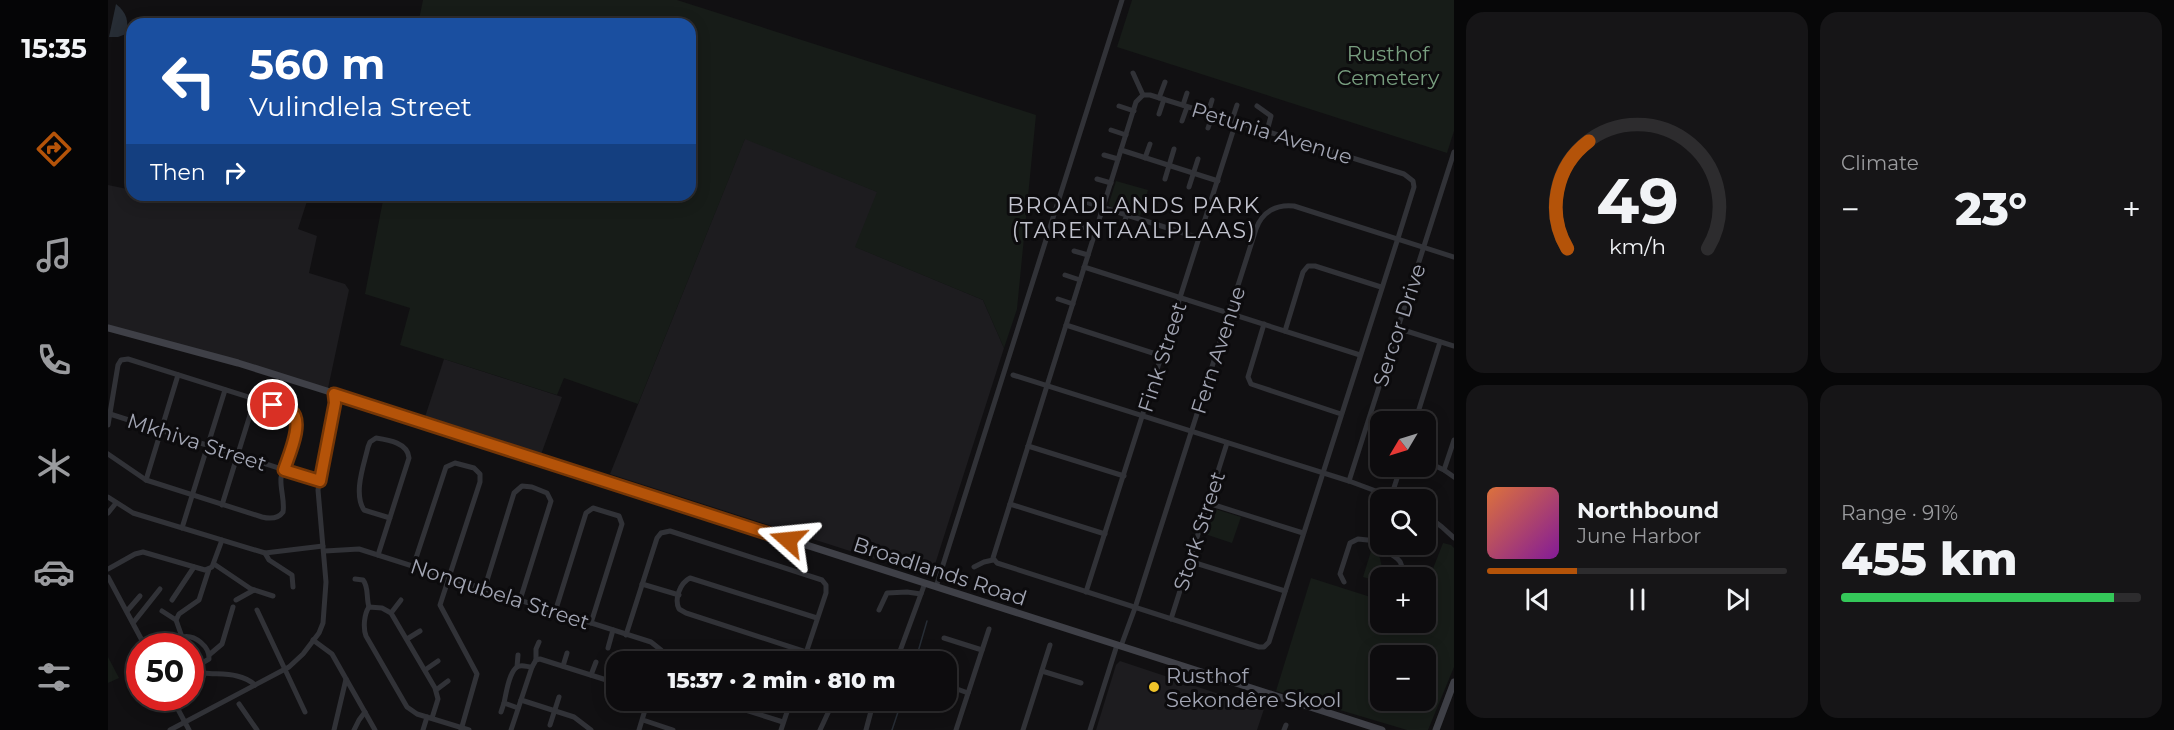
<!DOCTYPE html>
<meta charset="utf-8">
<style>
:root{--surface:#0d0c0e;--page:#161517;--text:#f1f3f6;--muted:#9a9b9e;--line:#2d2c2e;--accent:#b45309}
body{margin:0;font-family:Montserrat,sans-serif;background:var(--page);color:var(--text);height:100vh;display:flex;flex-direction:column;font-size:22px;white-space:nowrap}
*{box-sizing:border-box;margin:0}
p{font-size:20px;color:var(--muted)}
.icon{flex:none;width:33px;height:33px;fill:none;stroke:currentColor;stroke-width:2;stroke-linecap:round;stroke-linejoin:round}
.map{position:relative;flex:1;overflow:hidden}
.side{display:flex;flex-direction:column;gap:12px;padding:12px;background:#070708;width:720px}
.side>*{flex:none}
.hud{position:absolute;left:18px;top:18px;width:570px;height:183px;border-radius:18px;box-shadow:0 3px 15px #0003,0 0 0 2px var(--line);background:#1a4fa0;color:#fff;overflow:hidden}
.needle{width:39px;rotate:232deg}
.buttons{position:absolute;left:1262px;top:411px;display:grid;gap:12px}
.buttons a{display:grid;place-items:center;width:66px;height:66px;border-radius:12px;background:var(--surface);box-shadow:0 3px 15px #0003,0 0 0 2px var(--line);font-size:30px}
.speed{position:absolute;left:18px;top:633px;display:flex;gap:12px;font-size:30px;font-weight:700;text-align:center}
.speed>*{display:grid;place-content:center;width:78px;height:78px;border-radius:50%;background:var(--surface);box-shadow:0 3px 15px #0003,0 0 0 2px var(--line);line-height:1}
.speed .limit{border:9px solid #d22;background:#fff;color:#111}
.pin{position:absolute;display:grid;place-items:center;width:51px;height:51px;color:#fff;margin:-26px;border:3px solid #fff;border-radius:50%;box-shadow:0 2px 6px #0007}
.me{position:absolute;width:66px;margin:-33px;rotate:288deg;stroke-linejoin:round;filter:drop-shadow(0 0 4px #0008)}
.turn{display:flex;align-items:center;gap:21px;height:126px;padding:0 24px;font-size:27px}
.turn .icon{width:78px;height:78px;stroke-width:2.5}
.turn b{display:block;font-size:42px;line-height:51px}
.then{display:flex;align-items:center;height:57px;padding:0 24px;background:#0003;gap:12px;font-size:22px}
.big{font-size:45px;font-weight:800;line-height:1.1}
.side .card{flex:1;display:flex;flex-direction:column;justify-content:center;gap:9px;min-width:0;padding:0 21px;border-radius:18px;background:var(--page)}
.side .dial{align-items:center;gap:0}
.dial svg{height:156px;overflow:visible;fill:none;stroke:var(--line);stroke-width:7;stroke-linecap:round;text-anchor:middle}
.dial text{fill:var(--text);stroke:none}
.song{display:flex;align-items:center;gap:18px}
.cover{width:72px;height:72px;border-radius:9px;background:linear-gradient(135deg,hsl(20 70% 55%),hsl(290 70% 35%))}
.played{height:6px;border-radius:3px;background:linear-gradient(90deg,var(--accent) 30%,var(--line) 30%)}
.keys{display:flex;justify-content:space-around;direction:ltr}
.heat{display:flex;justify-content:space-between;align-items:center;font-size:33px;direction:ltr}
.charge{height:9px;border-radius:4px;background:linear-gradient(90deg,#34c759 91%,var(--line) 0)}
.side .tiles{flex:1;display:grid;gap:12px;grid-template-columns:repeat(2,1fr)}
.trip{position:absolute;left:498px;top:651px;width:351px;height:60px;border-radius:18px;background:var(--surface);box-shadow:0 3px 15px #0003,0 0 0 2px var(--line);font-weight:800;line-height:60px;text-align:center}
main{display:flex;flex:1;min-height:0}
.tabs{display:flex;flex-direction:column;width:108px;justify-content:space-around;align-items:center;background:#050506;color:var(--muted)}
.tabs .icon{width:42px;height:42px}
.tabs .active{color:var(--accent)}
.tabs b{font-size:27px;color:var(--text)}
.map>svg:first-child{display:block}
</style>
<main>
<nav class="tabs">
<b>15:35</b>
<svg class="icon active" aria-label="directions" viewBox="0 0 24 24"><path d="M12 3l9 9-9 9-9-9zM9 14v-3h6M13 9l2 2-2 2"/></svg>
<svg class="icon" aria-label="music" viewBox="0 0 24 24"><path d="M9 18V5l10-2v13"/><circle cx="6" cy="18" r="3"/><circle cx="16" cy="16" r="3"/></svg>
<svg class="icon" aria-label="phone" viewBox="0 0 24 24"><path d="M5 4h4l2 5-3 2q2 4 5 5l2-3 5 2v4C11 20 4 13 5 4z"/></svg>
<svg class="icon" aria-label="climate" viewBox="0 0 24 24"><path d="M12 3v18M4 7l16 10M4 17L20 7"/></svg>
<svg class="icon" aria-label="car" viewBox="0 0 24 24"><path d="M5 17H2v-5l4-1 3-4h7l3 4 3 1v5h-3M9 17h6M6 11h13"/><circle cx="7" cy="17" r="2"/><circle cx="17" cy="17" r="2"/></svg>
<svg class="icon" aria-label="filters" viewBox="0 0 24 24"><path d="M4 7h16M4 17h16"/><circle cx="9" cy="7" r="2"/><circle cx="15" cy="17" r="2"/></svg>
</nav>
<div class="map">
<svg width="1346" height="730" viewBox="0 0 1346 730">
<rect width="100%" height="100%" fill="#111012"/>
<g fill="#1d1c1f">
<path d="M637,138L770,192L748,247L875,300L896,348L823,577L502,474Z"/>
<path d="M0,185L24,190V195H41L58,199L59,195H201L190,229L209,236L201,273L237,284L241,290L219,393L130,364L1,329L0,332Z"/>
<path d="M336,359L454,397L431,460L315,423Z"/>
<path d="M1012,661L1156,709L1149,730H988L1008,665Z"/>
</g>
<g fill="#171c18" fill-rule="evenodd">
<path d="M315,0H569L928,115L909,309L896,348L875,300L747,247L769,192L637,139L530,404L456,378L449,395L292,345L302,308L257,294L276,195H582V24H310Z"/>
<path d="M1024,0H1346V131L1339,153L1009,47Z"/>
<path d="M1008,181L1040,190L1032,216L1002,207L1001,203Z"/>
<path d="M1107,509L1133,517L1124,543L1094,533L1100,512Z"/>
<path d="M1335,543L1343,545L1346,548V667L1320,730H1299L1168,691L1203,578L1272,600V622H1317V589ZM1272,656H1317V700H1272Z"/>
<path d="M1264,548L1272,558L1276,577L1272,578V582L1255,577Z"/>
<path d="M0,657L11,678L0,683Z"/>
</g>
<path fill="#272d35" d="M8,4C19,13 21,21 18,34L10,37H1Z"/>
<g fill="none" stroke-linecap="round" stroke-linejoin="round">
<g stroke="#272d35" stroke-width="1.5">
<path d="M807,662L819,621"/>
<path d="M784,730L794,700"/>
</g>
<g stroke="#313237" stroke-width="5">
<path d="M1025,73L1035,95"/>
<path d="M1035,95H1042L1296,174L1305,181L1306,187L1291,235L1161,642L1156,647H1151L889,563L885,558L1028,102Z"/>
<path d="M1051,98L1057,82"/>
<path d="M1075,105L1079,93"/>
<path d="M1011,106L1026,111"/>
<path d="M1149,106L1163,116L1159,131"/>
<path d="M1100,113L1104,100"/>
<path d="M1051,114L1056,99"/>
<path d="M1124,120L1129,105"/>
<path d="M1074,121L1079,107"/>
<path d="M1100,128L1105,114"/>
<path d="M1003,130L1018,135"/>
<path d="M1013,150L1110,181"/>
<path d="M996,155L1010,159"/>
<path d="M1037,158L1042,144"/>
<path d="M989,179L1003,183"/>
<path d="M1057,179L1066,149"/>
<path d="M1081,187L1090,159"/>
<path d="M981,203L1091,238"/>
<path d="M972,226L988,231"/>
<path d="M1013,230L1019,215"/>
<path d="M966,251L980,255"/>
<path d="M976,267L1252,355"/>
<path d="M957,275L972,280"/>
<path d="M950,299L965,304"/>
<path d="M1156,324L1140,377L1143,384L1233,414"/>
<path d="M958,325L1054,356"/>
<path d="M1289,328L1346,346"/>
<path d="M1177,331L1195,272L1200,266H1207L1273,287"/>
<path d="M905,375L1241,481L1292,500"/>
<path d="M2,414L211,481"/>
<path d="M1307,422L1332,342"/>
<path d="M0,425L10,365L13,360L20,359L182,410C199,425 176,459 173,478C172,489 177,501 175,512C170,519 162,519 154,517L38,480L0,454"/>
<path d="M920,446L1016,476"/>
<path d="M1317,461L1336,470L1346,477"/>
<path d="M1336,470L1346,440"/>
<path d="M38,480L70,375"/>
<path d="M1241,481L1346,152"/>
<path d="M0,497L25,513L157,553L215,546"/>
<path d="M1282,500L1293,466"/>
<path d="M1100,503L1195,533"/>
<path d="M902,504L997,534"/>
<path d="M114,505L147,399"/>
<path d="M0,513L8,503"/>
<path d="M1317,514L1334,527L1346,538"/>
<path d="M74,528L117,390"/>
<path d="M1272,533L1269,541C1279,559 1300,553 1292,578"/>
<path d="M217,551L251,549L543,642L553,650V662"/>
<path d="M157,553L161,560L184,575L185,587"/>
<path d="M270,555L301,458C300,443 281,440 268,438L262,442L260,447C256,465 245,493 256,510L282,518"/>
<path d="M1081,561L1177,591"/>
<path d="M106,564L143,589L165,596"/>
<path d="M305,567L338,467L347,463L366,468L372,474V482L332,605L369,674L353,730"/>
<path d="M866,567L876,562L885,560"/>
<path d="M0,569L27,554L35,552L97,570L104,567L114,540"/>
<path d="M0,577L37,646"/>
<path d="M247,579L255,580C261,587 258,598 261,607"/>
<path d="M1236,582L1232,574L1242,543L1250,539L1269,541"/>
<path d="M534,584L571,595"/>
<path d="M828,587L1014,0"/>
<path d="M376,590L406,493L414,486L424,487L439,493L443,501L412,600"/>
<path d="M978,592L1128,122"/>
<path d="M64,600L86,567"/>
<path d="M128,600L146,590"/>
<path d="M149,610L197,712"/>
<path d="M771,610L779,593L799,592L813,594"/>
<path d="M19,611L32,596"/>
<path d="M54,611L68,620"/>
<path d="M447,612L478,513L485,508L511,516L514,524L483,623"/>
<path d="M283,613L293,600"/>
<path d="M1063,619L1119,443"/>
<path d="M25,623L52,589"/>
<path d="M518,635L549,538L553,533L562,531L714,580L718,585V593L695,662"/>
<path d="M74,637L68,620L71,614L91,600L101,569"/>
<path d="M836,638L874,650"/>
<path d="M299,639L312,631"/>
<path d="M205,640L224,654L267,730"/>
<path d="M56,646C62,643 68,639 74,637C87,634 102,647 101,659L82,670"/>
<path d="M1013,646L1027,608L1148,229C1154,212 1168,204 1186,206L1346,257"/>
<path d="M500,648L505,630"/>
<path d="M698,652L578,613L571,609C566,599 572,583 582,578L709,618"/>
<path d="M82,654L87,657L96,675L94,679L82,684"/>
<path d="M101,655L114,644L125,607"/>
<path d="M428,660V649L431,642"/>
<path d="M599,662H609"/>
<path d="M782,662L792,651L817,583"/>
<path d="M455,666L459,653"/>
<path d="M409,667L410,655"/>
<path d="M317,670L330,661"/>
<path d="M934,671L973,683"/>
<path d="M96,673C113,675 133,672 147,685"/>
<path d="M483,675L488,662"/>
<path d="M838,685L860,693"/>
<path d="M328,690L340,681"/>
<path d="M64,698L81,730"/>
<path d="M413,700L466,717L483,730"/>
<path d="M606,700L675,722"/>
<path d="M131,704L149,730"/>
<path d="M410,708L396,703C398,694 401,672 409,667C413,664 419,667 424,667"/>
<path d="M393,712L396,703"/>
<path d="M324,718L330,699L327,688L283,613L274,608L261,607C256,614 255,628 258,636L299,707L309,714L361,730"/>
<path d="M535,720L565,730"/>
<path d="M442,725L451,697"/>
<path d="M62,730L181,667L195,654L211,633L215,623L218,582L210,490L227,403L226,394"/>
<path d="M226,730L238,679"/>
<path d="M246,730L251,720L257,712"/>
<path d="M315,730L319,717"/>
<path d="M403,730L424,667L428,660L432,659L508,683"/>
<path d="M531,730L540,700"/>
<path d="M673,730L683,700"/>
<path d="M712,730L726,700"/>
<path d="M758,730L766,700"/>
<path d="M848,730L881,629"/>
<path d="M915,730L942,645"/>
<path d="M982,730L1009,645"/>
<path d="M1176,730L1178,725"/>
</g>
<g stroke="#3f4047" stroke-width="7">
<path d="M0,328L130,363L219,391L1274,730"/>
<path d="M1328,730L1346,682"/>
</g>
</g>
<g fill="none" stroke-linecap="round" stroke-linejoin="round">
<g stroke="#753606" stroke-width="15">
<path id="route" d="M165,405C170,406 178,408 183,411C197,421 180,457 176,470L212,481L227,403L226,394L680,540"/>
</g>
<use href="#route" stroke="#b45309" stroke-width="10"/>
</g>
<circle fill="#f0c42a" stroke="#0c0b0d" stroke-width="2" cx="1046" cy="687" r="6"/>
<g text-anchor="middle" dominant-baseline="central" stroke-width="6" stroke-linejoin="round" paint-order="stroke">
<g font-size="21" fill="#789e7f" stroke="#0c0b0d">
<text x="1280" y="53">Rusthof<tspan x="1280" dy="24">Cemetery</tspan></text>
</g>
<g font-size="21" fill="#a2a5b3" stroke="#0c0b0d">
<text transform="translate(1164 133) rotate(17)">Petunia Avenue</text>
<text transform="translate(1291 325) rotate(-72)">Sercor Drive</text>
<text transform="translate(1110 350) rotate(-72)">Fern Avenue</text>
<text transform="translate(1054 357) rotate(-72)">Fink Street</text>
<text transform="translate(89 442) rotate(18)">Mkhiva Street</text>
<text transform="translate(1091 531) rotate(-72)">Stork Street</text>
<text transform="translate(832 571) rotate(18)">Broadlands Road</text>
<text transform="translate(392 594) rotate(18)">Nonqubela Street</text>
</g>
<g font-size="21" fill="#a2a5b3" stroke="#0c0b0d" text-anchor="start">
<text x="1058" y="675">Rusthof<tspan x="1058" dy="24">Sekondêre Skool</tspan></text>
</g>
<g font-size="22" letter-spacing="1.5" fill="#c3c4cf" stroke="#0c0b0d">
<text x="1026" y="205">BROADLANDS PARK<tspan x="1026" dy="25">(TARENTAALPLAAS)</tspan></text>
</g>
</g>
</svg>
<div class="buttons">
<a><svg class="needle" viewBox="-14 -14 28 28"><path d="M0-13l5 13h-10z" fill="#e53935"/><path d="M0 13l5-13h-10z" fill="#9a9b9e"/></svg></a>
<a><svg class="icon" aria-label="search" viewBox="0 0 24 24"><circle cx="10" cy="10" r="6"/><path d="M15 15l6 6"/></svg></a>
<a>+</a>
<a>−</a>
</div>
<div class="speed"><div class="limit">50</div></div>
<div class="pin" style="left:165px;top:405px;background:#d93025"><svg class="icon" aria-label="arrive" viewBox="0 0 24 24"><path d="M6 21V4h12l-3 4 3 4H6"/></svg></div>
<svg class="me" style="left:680px;top:540px" viewBox="-20 -20 40 40"><path d="M0-17L14 15 0 8-14 15z" fill="#b45309" stroke="#fff" stroke-width="4"/></svg>
<div class="trip">15:37 · 2 min · 810 m</div>
<div class="hud">
<div class="turn"><svg class="icon" aria-label="left" viewBox="0 0 24 24"><path d="M17 20v-9H6M10 6l-5 5 5 5"/></svg><div><b>560 m</b>Vulindlela Street</div></div>
<div class="then">Then<svg class="icon" aria-label="right" viewBox="0 0 24 24"><path d="M7 20v-9h11M14 6l5 5-5 5"/></svg></div>
</div>
</div>
<section class="side">
<div class="tiles">
<div class="card dial"><svg viewBox="0 0 100 80">
<path d="M14 69A42 42 0 1 1 86 69"/>
<path d="M14 69A42 42 0 0 1 25 14" stroke="#b45309"/>
<text x="50" y="56" font-size="32" font-weight="700">49</text>
<text x="50" y="72" font-size="11">km/h</text>
</svg></div>
<div class="card"><p>Climate</p>
<div class="heat"><a>−</a><b class="big">23°</b><a>+</a></div>
</div>
<div class="card">
<div class="song"><i class="cover"></i><div><b>Northbound</b><p>June Harbor</p></div></div>
<div class="played"></div>
<div class="keys"><svg class="icon" aria-label="previous" viewBox="0 0 24 24"><path d="M18 5L8 12l10 7zM5 5v14"/></svg><svg class="icon" aria-label="pause" viewBox="0 0 24 24"><path d="M8 5v14M16 5v14"/></svg><svg class="icon" aria-label="next" viewBox="0 0 24 24"><path d="M6 5l10 7-10 7zM19 5v14"/></svg></div>
</div>
<div class="card"><p>Range · 91%</p><b class="big">455 km</b><div class="charge"></div></div>
</div>
</section>
</main>
